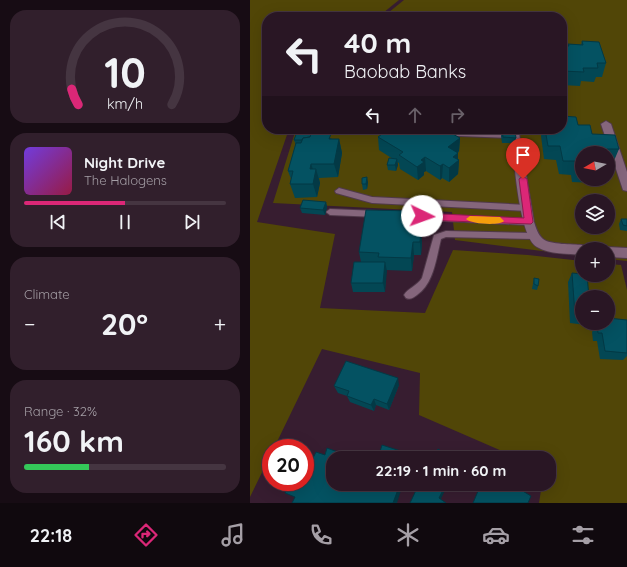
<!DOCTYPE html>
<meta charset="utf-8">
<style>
:root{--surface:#291624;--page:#311f2c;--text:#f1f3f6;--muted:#a59fa6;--line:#453541;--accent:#db2777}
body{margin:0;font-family:Quicksand,sans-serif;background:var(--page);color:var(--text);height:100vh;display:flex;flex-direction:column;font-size:15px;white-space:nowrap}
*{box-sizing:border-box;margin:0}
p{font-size:13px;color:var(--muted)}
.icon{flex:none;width:22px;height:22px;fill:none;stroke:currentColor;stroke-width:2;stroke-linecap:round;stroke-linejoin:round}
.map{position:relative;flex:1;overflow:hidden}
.sheet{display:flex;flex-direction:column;gap:10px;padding:10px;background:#170c14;width:250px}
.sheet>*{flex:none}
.top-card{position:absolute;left:12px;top:12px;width:305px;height:122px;border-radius:16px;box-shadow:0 4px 16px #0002,0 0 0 1px var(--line);background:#291624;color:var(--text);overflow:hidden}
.needle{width:26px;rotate:260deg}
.controls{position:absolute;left:325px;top:146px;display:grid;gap:8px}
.controls a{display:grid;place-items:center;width:40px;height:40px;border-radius:50%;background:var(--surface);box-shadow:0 4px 16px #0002,0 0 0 1px var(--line);font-size:20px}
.speed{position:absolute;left:12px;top:439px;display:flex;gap:8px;font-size:20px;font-weight:700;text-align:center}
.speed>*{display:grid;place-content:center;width:52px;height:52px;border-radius:50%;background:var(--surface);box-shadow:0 4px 16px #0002,0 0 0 1px var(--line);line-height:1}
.speed .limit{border:6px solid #d22;background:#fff;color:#111}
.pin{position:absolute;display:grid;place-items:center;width:34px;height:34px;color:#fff;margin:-41px -17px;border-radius:50% 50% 50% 0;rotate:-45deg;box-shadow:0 0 4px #0007}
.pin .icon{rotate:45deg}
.me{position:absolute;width:44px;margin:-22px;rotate:93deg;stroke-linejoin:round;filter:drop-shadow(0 0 3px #0008)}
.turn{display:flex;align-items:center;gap:14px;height:84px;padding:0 16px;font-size:18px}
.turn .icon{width:52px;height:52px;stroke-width:2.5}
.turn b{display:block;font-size:28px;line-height:34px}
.lanes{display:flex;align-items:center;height:38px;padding:0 16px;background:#0003;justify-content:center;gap:20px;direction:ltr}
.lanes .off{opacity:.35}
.big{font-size:30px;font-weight:800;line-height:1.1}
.sheet .widget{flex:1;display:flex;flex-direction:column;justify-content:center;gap:6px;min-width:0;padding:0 14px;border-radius:16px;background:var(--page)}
.sheet .dial{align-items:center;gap:0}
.dial svg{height:104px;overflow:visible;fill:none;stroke:var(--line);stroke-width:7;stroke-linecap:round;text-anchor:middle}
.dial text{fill:var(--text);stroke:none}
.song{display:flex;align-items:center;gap:12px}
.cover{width:48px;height:48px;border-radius:6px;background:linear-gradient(135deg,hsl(260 70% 55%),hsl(340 70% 35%))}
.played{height:4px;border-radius:2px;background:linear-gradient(90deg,var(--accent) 50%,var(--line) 50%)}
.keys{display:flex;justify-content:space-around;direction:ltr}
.heat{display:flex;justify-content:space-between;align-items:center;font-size:22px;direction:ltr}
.charge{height:6px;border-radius:3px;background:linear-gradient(90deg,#34c759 32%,var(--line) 0)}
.trip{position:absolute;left:76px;top:451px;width:230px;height:40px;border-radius:16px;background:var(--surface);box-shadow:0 4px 16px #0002,0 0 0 1px var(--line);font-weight:800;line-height:40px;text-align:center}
.tab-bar{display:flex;height:64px;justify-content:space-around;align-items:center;background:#10090e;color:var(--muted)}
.tab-bar .icon{width:28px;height:28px}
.tab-bar .current{color:var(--accent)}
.tab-bar b{font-size:18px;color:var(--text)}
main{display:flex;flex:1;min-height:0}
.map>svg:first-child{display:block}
</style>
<main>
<section class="sheet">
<div class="widget dial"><svg viewBox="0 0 100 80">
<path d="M14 69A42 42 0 1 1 86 69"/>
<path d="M14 69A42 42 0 0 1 9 57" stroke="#db2777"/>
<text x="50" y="56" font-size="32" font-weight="700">10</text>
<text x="50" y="72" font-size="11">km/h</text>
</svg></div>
<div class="widget">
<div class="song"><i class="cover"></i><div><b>Night Drive</b><p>The Halogens</p></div></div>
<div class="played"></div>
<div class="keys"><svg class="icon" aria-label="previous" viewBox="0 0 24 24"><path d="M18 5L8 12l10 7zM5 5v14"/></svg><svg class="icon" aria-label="pause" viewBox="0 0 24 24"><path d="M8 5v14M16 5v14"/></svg><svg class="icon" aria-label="next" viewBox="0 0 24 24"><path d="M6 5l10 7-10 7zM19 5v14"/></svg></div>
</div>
<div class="widget"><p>Climate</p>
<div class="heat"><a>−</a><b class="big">20°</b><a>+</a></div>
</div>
<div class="widget"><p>Range · 32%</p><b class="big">160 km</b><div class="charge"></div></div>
</section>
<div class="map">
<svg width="377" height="503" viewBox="0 0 377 503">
<rect width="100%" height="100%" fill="#371d30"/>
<g fill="#514607" fill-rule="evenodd">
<path d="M0,0H149L128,17H17V129H39L7,222L85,234L70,308L175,313L203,250L278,255L332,261V275H358V264L371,265L377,290V503H289L292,484H299V458H268L169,415L170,373L72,349L24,448H21V454L0,497ZM332,297H358V323H332Z"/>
<path d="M154,0H377V261L358,259V249H332V256L205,240L202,212L23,203L46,129H312V17H133ZM332,153H358V179H332ZM332,201H358V227H332Z"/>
</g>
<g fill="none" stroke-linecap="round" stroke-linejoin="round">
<g stroke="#50394a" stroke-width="2">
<g id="lane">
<path d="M261,129H269V137H263Z"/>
<path d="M89,188L122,197L277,205L281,208L277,211L122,203L86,193L85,191Z"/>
<path d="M80,209L127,211L131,214L127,217L80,215L76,212Z"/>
<path d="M154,213L278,219L282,222L278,225L154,219L150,216Z"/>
<path d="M196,231L284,233L288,236L284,239L196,237L191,239C186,259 184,283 167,295C163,298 160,300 156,298L154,295C158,288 167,286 172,278L184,235Z"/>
</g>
</g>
<g stroke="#50394a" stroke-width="2">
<g id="street">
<path d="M356,121L361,124L377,172V191L373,190L351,124Z"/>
<path d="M104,129H188L269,133L284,222C286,228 288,235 293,239C300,245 323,244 332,245L336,247L337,249H332V255C317,253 300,255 287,247C269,237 264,159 262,138L109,132Z"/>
<path d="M358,247L377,248V258L358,257V249H354Z"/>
</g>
</g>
<use href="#lane" fill="#85667c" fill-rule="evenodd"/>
<use href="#street" fill="#85667c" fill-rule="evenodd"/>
</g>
<g fill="#034754">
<path d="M332,41L356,63L352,77H346L344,82L331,81L330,86L312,85V46H318V44L331,45Z"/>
<path d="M328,125L342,134L369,149L363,163H361L358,169V153H332V179H348L346,183L322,182L321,175L309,174L306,160L294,159L291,136L293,129Z"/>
<path d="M252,131L266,138L265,143H252L251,136Z"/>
<path d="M170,132L210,138L209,151L208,153V159L209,160L208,174L199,182L192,178L190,180L176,171L174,172V175L168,180L150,169L149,163L147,162L148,165L146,171L138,170L137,165L143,159L129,150L128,137L153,133Z"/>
<path d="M73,134L82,139H89L92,153L88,177L69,178L70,183L67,197L45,198L40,184L41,179L38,171L46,145L44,140Z"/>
<path d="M118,182L117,189L113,190L112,184Z"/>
<path d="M76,202L77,207L75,215L52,213L50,208Z"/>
<path d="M165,211V228L172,242L171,255H164L162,271L136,270L135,292H103L101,283L111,262L109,252Z"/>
<path d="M371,219H377V231L370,230L369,224Z"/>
<path d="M322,273L332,297V323H337L336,325L320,323L318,282Z"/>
<path d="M284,278L288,286L287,290L282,289Z"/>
<path d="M377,320V356L373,360L350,359L347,341H343L342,332L345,328L344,326L346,323H358Z"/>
<path d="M149,385L139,410L126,405L124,411L100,402L97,396L88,393L84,386Z"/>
</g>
<g fill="#033945">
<path d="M210,138L209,151L197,161L198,147Z"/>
<path d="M89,139L92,153L88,177L84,164Z"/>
<path d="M208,153V161L209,160L208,174L199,182V168L203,157Z"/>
<path d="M175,157L176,171L174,172V175L168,180L167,167L171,160Z"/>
<path d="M147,159L148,165L146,171L145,165Z"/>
<path d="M61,164L65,175L66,169L70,183L67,197L63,184L60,169Z"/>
<path d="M193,164L192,178L190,180V166Z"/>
<path d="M117,177L118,182L117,189L116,184Z"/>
<path d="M76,202L77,207L75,215L73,210Z"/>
<path d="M165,211L166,224L164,241L163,228Z"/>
<path d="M171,229L172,242L171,255L170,242Z"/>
<path d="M163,242L164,255L162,271L161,258Z"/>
<path d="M135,262L137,271L135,292L133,283Z"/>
<path d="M148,378L149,385L139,410L137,404Z"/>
<path d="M124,399L126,405L124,411L121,405Z"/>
<path d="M150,484H153L147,503H143Z"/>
<path d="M196,484H198L189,503V498Z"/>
</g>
<g fill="#045262" stroke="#033945">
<path d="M332,41L349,42L356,63H347L348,68H333L334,72L312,71V46H319L318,44L333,45Z"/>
<path d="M312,116L326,117L328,125H340L342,134L365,135L369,149H357L361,162H358V153H332V169H327L325,161H313L310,146H298L295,129H312Z"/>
<path d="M48,129H72L70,134H61L60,137L53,138L52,140H44Z"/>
<path d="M139,129H146L153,133L159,129H165L170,132L174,129H194L210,138L198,147L208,153L203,157L209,160L199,168L193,164L190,166L175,157L171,160L174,162L167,167L149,155L153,152L128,137Z"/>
<path d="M252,131H265L266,138L253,137Z"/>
<path d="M61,134H81L79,139H89L84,164H61L60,169H66L63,184H40L43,171H38L46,143H51L53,138L60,137Z"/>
<path d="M139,158L147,159L145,165H137Z"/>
<path d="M117,177L116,184H112V178Z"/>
<path d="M53,200L76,202L73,210L50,208Z"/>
<path d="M116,210L165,211L163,228L171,229L170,242H163L161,258L128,257L129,253L109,252Z"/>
<path d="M371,219H377V226L373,225Z"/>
<path d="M104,262H135L133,283H101Z"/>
<path d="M322,273L332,274V275H337L339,297H332V316L325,315Z"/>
<path d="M284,278L289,279L288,286L284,284Z"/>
<path d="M358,318L377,320V353L355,351L352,333H348L347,324L351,325V323H358Z"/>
<path d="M96,361L148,378L137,404L124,399L121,405L97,396L99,391L84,386Z"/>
<path d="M132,445L160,454L158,458H114L117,451L129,455Z"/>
<path d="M77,448L104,458H83V484H150L143,503H42L45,497L35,493L41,482H55V474L66,452L75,455Z"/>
<path d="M188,449L203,458H183Z"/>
<path d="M169,484H196L189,498L196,503H160Z"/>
<path d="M231,484H261L281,496L278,503H223Z"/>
</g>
<path fill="#db2777" stroke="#8e194d" d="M273,176L277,179L283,222L281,224L172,220L167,216L172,213L274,218L269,179Z"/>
<path fill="#f59e0b" d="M220,216L250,217L254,221C250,226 220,224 216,219Z"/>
</svg>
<div class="controls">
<a><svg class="needle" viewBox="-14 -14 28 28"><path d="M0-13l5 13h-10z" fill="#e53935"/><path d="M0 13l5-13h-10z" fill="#a59fa6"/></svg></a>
<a><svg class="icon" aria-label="layers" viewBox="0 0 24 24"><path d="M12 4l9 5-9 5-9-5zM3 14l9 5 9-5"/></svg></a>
<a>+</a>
<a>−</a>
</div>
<div class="speed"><div class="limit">20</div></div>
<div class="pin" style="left:273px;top:179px;background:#d93025"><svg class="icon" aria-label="arrive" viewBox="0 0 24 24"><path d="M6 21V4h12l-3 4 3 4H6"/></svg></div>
<svg class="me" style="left:172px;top:216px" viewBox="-20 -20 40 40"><circle r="19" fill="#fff"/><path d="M0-13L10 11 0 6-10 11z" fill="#db2777"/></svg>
<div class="trip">22:19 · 1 min · 60 m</div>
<div class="top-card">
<div class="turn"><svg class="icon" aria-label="left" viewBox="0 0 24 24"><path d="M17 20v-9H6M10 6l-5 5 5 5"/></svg><div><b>40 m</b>Baobab Banks</div></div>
<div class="lanes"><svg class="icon" aria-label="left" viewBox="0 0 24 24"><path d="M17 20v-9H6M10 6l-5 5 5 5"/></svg><svg class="icon off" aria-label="ahead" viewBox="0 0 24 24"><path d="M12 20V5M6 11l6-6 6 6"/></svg><svg class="icon off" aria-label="right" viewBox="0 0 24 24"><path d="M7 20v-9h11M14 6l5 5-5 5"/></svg></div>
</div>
</div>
</main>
<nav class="tab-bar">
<b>22:18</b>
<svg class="icon current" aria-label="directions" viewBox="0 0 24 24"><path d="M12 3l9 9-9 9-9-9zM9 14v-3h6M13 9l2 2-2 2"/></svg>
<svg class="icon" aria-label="music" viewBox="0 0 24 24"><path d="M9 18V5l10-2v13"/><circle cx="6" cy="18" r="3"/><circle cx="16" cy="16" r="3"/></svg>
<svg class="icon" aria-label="phone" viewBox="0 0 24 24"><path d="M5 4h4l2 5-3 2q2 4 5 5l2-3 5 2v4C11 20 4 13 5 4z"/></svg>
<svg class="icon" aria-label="climate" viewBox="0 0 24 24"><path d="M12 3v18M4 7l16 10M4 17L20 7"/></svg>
<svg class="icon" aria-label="car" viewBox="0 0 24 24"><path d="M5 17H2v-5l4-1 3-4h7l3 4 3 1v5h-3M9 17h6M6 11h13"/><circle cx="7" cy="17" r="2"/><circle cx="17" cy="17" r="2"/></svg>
<svg class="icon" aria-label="filters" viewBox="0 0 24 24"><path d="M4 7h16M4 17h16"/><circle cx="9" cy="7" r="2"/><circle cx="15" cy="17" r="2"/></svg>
</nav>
